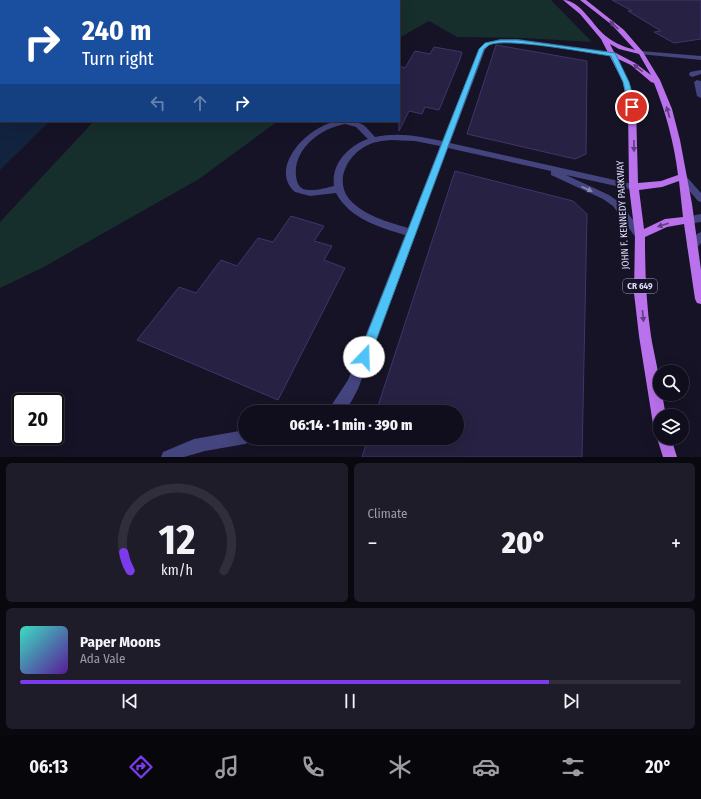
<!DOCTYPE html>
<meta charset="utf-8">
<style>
:root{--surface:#100e1c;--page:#1e1c29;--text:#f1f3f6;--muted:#9c9ca3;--line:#302e3b;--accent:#7c3aed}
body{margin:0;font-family:"Fira Sans Condensed",sans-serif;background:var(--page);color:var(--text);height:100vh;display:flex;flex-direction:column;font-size:15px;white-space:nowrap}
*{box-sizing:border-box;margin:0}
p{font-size:13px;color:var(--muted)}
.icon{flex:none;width:22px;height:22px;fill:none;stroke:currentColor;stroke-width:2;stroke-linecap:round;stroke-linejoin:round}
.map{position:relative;height:457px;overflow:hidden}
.panel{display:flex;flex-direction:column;gap:6px;padding:6px;background:#09080f;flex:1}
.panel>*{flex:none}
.banner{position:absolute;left:0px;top:0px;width:400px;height:122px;box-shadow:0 4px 16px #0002,0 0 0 1px var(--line);background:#1a4fa0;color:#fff;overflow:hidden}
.tools{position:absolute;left:653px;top:365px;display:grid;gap:8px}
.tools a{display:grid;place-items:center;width:36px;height:36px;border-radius:50%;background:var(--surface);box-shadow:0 4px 16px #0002,0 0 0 1px var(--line);font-size:20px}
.speed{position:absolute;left:12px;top:393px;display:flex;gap:8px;font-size:20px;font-weight:700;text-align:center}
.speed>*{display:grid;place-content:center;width:52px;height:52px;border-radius:50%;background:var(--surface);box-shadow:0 4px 16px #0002,0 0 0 1px var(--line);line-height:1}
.speed .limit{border:2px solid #111;border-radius:6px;background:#fff;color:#111}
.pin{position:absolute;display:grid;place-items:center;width:34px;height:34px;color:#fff;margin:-17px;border:2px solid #fff;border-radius:50%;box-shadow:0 1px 4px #0007}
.me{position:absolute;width:44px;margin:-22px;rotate:21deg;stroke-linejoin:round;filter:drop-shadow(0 0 3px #0008)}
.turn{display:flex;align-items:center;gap:14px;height:84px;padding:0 16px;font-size:18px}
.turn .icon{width:52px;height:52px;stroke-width:2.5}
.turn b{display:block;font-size:28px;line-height:34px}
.lanes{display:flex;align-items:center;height:38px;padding:0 16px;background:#0003;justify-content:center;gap:20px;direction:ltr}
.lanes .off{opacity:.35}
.big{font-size:30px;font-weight:800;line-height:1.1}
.panel .widget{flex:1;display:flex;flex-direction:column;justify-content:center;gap:6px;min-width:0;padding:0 14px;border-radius:6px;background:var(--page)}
.panel .dial{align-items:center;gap:0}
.dial svg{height:104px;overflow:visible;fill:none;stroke:var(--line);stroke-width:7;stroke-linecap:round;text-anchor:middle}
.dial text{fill:var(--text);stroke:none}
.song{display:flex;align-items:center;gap:12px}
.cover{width:48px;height:48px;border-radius:6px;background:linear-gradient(135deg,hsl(170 70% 55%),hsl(270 70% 35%))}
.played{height:4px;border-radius:2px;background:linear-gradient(90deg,var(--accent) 80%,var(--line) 80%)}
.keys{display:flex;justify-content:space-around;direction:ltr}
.heat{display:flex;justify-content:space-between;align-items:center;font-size:22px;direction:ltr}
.panel .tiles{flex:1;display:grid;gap:6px;grid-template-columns:1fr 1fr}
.widget:last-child{grid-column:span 2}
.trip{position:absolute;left:238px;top:405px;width:226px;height:40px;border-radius:20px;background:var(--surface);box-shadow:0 4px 16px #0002,0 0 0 1px var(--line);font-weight:800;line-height:40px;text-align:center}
.menu{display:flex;height:64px;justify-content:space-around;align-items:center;background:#06060b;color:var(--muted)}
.menu .icon{width:28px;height:28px}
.menu .active{color:var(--accent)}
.menu b{font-size:18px;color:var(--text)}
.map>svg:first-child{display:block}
</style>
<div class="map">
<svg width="701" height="457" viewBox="0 0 701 457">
<rect width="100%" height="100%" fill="#151325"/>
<g fill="#162e2c">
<path d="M182,0H551L592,42L524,38L457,37L429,21L399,38V1Z"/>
<path d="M94,121H278L199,179L42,268L0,288V222Z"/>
</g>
<path fill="#12233f" d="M0,0L152,1H1V121H50L0,170Z"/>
<g fill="#272143" stroke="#3f366c">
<path d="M612,0H701V39L674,43L654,32L661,31L628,11H632Z"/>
<path d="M496,45L587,61L586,154L575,159L467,134Z"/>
<path d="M434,47L462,52L460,59L439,110L425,107L422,114L409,111L399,131V66L405,68L415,51L430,54Z"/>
<path d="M455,171L573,201L587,214L582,457H362L368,438H457V412H376Z"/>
<path d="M291,216L324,226L314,241L332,246L324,260L345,268L278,400L137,340L179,287L196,293L221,260L237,266L258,238L273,242Z"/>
</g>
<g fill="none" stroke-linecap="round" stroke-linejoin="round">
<g fill="#44447e" fill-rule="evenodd">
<path d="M500,39H518L613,52L616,54L613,56C591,53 505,37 489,45C489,46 485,49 485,50L450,143L637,185L639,187L634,190L566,175L609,195L619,202L645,235L644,238H636L613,206L603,199L551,175V171L448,148L358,389L351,402L343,412H327L348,380L405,235C379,227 350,219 336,193L310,196L295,192C263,165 323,107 359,123C366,125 370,132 375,137C398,132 420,136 442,141L479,49L485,43ZM345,124L356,127L368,139C348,146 331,164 334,186C326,188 312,192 303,189C298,186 297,182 296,176C293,149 321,128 345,124ZM390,140L415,141L440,146L408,228C388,222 365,216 350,200C334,181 347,156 366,146C373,142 381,141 390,140Z"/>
<path d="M641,51L701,56V60L639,54V52Z"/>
<path d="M701,70V74L692,77L689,75L690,72Z"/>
<path d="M697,80L701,81V98L697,96L694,82Z"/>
<path d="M682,174L685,175L701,193V202L698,201L679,179L678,177L679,175Z"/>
<path d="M701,214V222L688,224L685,223L683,220L685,217Z"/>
<path d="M701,232V243C697,247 695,251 688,249L687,246C690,241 695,234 701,232Z"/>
<path d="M245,430V438H252L250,442L245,444L205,451L184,457H161L163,452L194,439Z"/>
</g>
<g fill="#ba71ec" fill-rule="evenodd">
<path d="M563,0C581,0 594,28 607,37C616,44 625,47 635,50L612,25L580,0H586L624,30L643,52L660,80L672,109L680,140L692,204L701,270V304L697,303L695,299L684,224L667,227L645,237C645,270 646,303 651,336C654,355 660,374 660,394H662L666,416H660V431L655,429L653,424L639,336L634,293L635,235L629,187L628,107L623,82L601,39L580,14ZM610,44L619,49L639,54L651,75L635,63L614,52ZM618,59L631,65L651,82L654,83C666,113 674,143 678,175L661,181L638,183L636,107L629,82ZM679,181L683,217L665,219L644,229L639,190L662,187Z"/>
<path d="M660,432V438H671L677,457H663L657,438Z"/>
</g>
</g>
<defs><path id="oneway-solid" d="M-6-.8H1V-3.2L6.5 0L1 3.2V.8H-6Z"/></defs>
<g fill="#5f3d7f">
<use href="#oneway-solid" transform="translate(614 25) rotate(-137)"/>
<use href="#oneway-solid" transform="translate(638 68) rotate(-142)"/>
<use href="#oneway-solid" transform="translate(668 112) rotate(-106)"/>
<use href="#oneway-solid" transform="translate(634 146) rotate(90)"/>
<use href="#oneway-solid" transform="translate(663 225) rotate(162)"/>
<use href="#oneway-solid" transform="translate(643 316) rotate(84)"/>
</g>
<use fill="#8988b6" href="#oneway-solid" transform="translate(587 189) rotate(25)"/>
<path fill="#4fc3f7" stroke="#337fa1" d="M500,40H518L615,53L629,82L636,107L632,109L629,107L623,82L611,56C589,53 505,37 489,45C487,46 486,48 484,49L370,357L368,361L364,362L360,361L358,357L479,49L485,43Z"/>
<g text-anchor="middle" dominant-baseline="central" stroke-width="4" stroke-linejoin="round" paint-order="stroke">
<rect fill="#151325" stroke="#a29fba" stroke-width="1" x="623" y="279" width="34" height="14" rx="3"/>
<g font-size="9" font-weight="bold" fill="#dedbfa">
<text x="640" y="286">CR 649</text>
</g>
<g font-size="10" fill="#dedbfa" stroke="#151325">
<text transform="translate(623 215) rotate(-93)">JOHN F. KENNEDY PARKWAY</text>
</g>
</g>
</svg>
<div class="tools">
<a><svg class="icon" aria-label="search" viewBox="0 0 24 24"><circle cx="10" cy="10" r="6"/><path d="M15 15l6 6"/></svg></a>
<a><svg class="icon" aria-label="layers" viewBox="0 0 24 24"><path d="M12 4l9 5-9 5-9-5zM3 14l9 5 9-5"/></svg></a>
</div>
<div class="speed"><div class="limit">20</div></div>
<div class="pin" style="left:632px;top:107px;background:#d93025"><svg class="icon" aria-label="arrive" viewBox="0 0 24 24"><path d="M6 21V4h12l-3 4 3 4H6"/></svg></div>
<svg class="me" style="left:364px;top:357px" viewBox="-20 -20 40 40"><circle r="19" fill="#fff"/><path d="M0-13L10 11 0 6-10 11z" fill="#4fc3f7"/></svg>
<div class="trip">06:14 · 1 min · 390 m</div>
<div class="banner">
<div class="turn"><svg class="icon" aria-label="right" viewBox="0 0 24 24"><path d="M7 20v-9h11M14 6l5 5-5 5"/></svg><div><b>240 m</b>Turn right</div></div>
<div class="lanes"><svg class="icon off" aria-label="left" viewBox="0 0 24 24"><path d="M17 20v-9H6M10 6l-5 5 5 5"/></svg><svg class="icon off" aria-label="ahead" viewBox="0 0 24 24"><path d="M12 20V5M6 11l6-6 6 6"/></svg><svg class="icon" aria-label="right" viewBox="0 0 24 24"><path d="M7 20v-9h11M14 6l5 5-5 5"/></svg></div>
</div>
</div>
<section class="panel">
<div class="tiles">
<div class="widget dial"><svg viewBox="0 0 100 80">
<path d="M14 69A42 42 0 1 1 86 69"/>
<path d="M14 69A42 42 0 0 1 9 55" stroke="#7c3aed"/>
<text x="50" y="56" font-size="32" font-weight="700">12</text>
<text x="50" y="72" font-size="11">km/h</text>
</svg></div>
<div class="widget"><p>Climate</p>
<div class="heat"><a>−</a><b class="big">20°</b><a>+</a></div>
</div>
<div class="widget">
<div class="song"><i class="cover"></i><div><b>Paper Moons</b><p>Ada Vale</p></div></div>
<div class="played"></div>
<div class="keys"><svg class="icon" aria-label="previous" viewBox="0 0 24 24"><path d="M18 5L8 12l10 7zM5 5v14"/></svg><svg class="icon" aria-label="pause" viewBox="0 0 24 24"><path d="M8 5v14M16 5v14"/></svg><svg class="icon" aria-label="next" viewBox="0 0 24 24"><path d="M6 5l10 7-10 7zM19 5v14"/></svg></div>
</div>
</div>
</section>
<nav class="menu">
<b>06:13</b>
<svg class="icon active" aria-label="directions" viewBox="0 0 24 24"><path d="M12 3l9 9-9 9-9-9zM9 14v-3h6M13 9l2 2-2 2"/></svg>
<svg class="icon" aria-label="music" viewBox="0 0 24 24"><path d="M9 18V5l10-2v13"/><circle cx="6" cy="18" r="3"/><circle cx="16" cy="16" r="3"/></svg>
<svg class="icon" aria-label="phone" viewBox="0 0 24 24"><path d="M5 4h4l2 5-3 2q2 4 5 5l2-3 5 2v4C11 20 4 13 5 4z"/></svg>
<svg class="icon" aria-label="climate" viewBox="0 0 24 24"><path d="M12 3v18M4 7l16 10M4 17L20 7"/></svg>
<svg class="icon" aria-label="car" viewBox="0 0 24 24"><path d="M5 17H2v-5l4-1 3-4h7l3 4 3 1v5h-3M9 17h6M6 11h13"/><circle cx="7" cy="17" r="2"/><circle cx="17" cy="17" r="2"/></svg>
<svg class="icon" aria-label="filters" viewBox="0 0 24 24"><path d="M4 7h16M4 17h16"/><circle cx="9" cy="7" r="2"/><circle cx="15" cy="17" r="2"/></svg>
<b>20°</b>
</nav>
